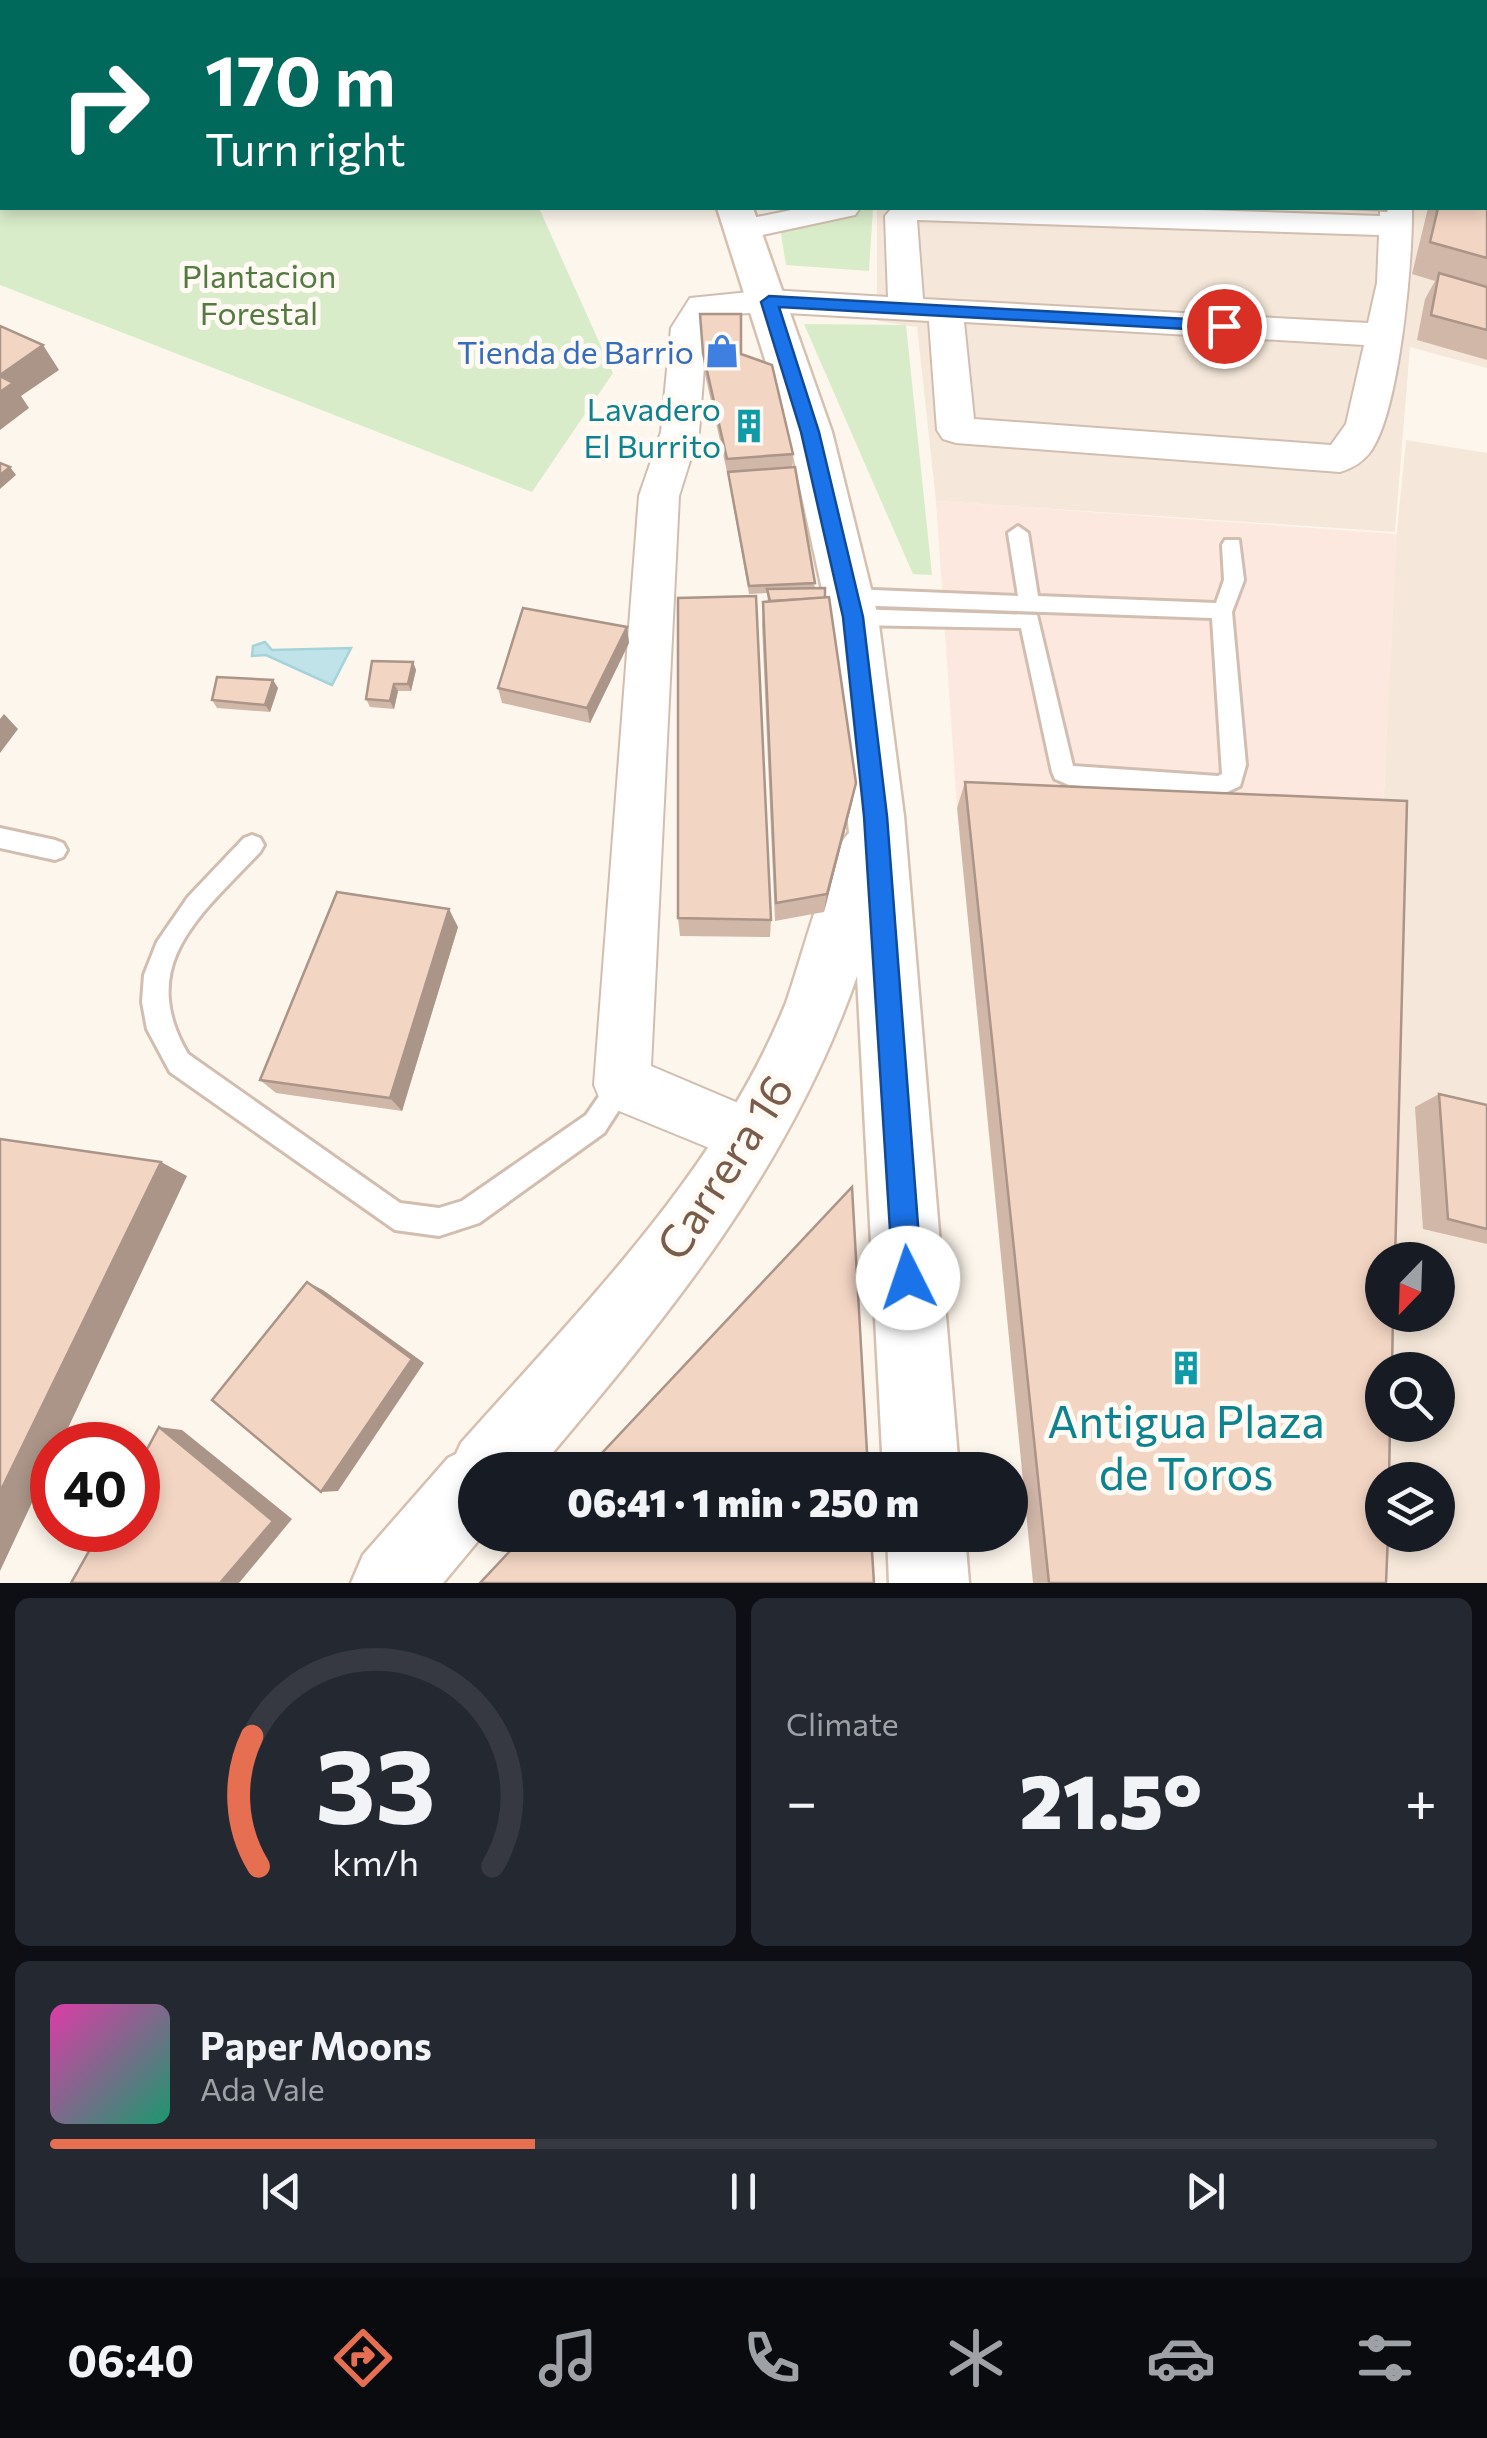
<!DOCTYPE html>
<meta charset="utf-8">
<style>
:root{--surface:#171b24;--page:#242831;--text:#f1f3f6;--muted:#9ea1a6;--line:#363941;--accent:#e76f51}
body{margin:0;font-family:Commissioner,sans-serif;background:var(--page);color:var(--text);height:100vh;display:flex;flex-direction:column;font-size:38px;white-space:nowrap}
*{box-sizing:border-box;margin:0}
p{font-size:32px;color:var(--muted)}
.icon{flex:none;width:55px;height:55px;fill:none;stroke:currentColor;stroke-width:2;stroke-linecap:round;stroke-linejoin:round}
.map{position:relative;height:1583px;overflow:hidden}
.sheet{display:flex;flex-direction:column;gap:15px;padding:15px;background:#0d0f14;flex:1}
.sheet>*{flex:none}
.banner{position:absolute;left:0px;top:0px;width:1488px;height:210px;box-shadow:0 5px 15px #0003;background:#00695c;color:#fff;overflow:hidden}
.needle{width:65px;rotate:203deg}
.buttons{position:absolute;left:1365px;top:1242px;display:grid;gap:20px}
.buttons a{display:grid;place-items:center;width:90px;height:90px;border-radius:50%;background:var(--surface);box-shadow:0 5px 15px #0003;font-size:50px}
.speed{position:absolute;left:30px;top:1422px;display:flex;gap:20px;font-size:50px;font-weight:700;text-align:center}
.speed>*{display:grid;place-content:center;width:130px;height:130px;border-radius:50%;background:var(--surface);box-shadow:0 5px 15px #0003;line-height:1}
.speed .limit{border:15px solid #d22;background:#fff;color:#111}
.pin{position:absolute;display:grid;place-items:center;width:85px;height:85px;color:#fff;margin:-42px;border:5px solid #fff;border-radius:50%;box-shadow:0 2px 10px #0007}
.me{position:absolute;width:110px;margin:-55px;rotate:356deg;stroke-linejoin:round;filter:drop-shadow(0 0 8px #0008)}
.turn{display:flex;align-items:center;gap:35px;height:210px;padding:0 40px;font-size:45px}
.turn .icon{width:130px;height:130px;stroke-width:2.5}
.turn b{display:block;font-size:70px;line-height:85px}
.big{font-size:75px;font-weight:800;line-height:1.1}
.sheet .widget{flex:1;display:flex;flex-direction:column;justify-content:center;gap:15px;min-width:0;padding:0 35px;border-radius:15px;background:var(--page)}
.sheet .dial{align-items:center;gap:0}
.dial svg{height:260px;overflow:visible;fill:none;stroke:var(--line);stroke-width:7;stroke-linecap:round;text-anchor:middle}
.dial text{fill:var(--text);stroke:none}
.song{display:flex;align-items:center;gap:30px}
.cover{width:120px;height:120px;border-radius:15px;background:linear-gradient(135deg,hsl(320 70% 55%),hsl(160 70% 35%))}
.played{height:10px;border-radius:5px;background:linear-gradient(90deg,var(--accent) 35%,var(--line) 35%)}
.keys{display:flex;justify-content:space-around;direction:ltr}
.heat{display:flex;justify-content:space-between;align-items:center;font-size:55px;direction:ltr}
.sheet .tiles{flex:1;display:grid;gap:15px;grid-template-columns:1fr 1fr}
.widget:last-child{grid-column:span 2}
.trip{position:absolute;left:458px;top:1452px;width:570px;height:100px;border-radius:50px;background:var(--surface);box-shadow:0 5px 15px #0003;font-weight:800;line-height:100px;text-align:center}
.tab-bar{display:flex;height:160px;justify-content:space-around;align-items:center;background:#090b0e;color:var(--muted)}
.tab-bar .icon{width:70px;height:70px}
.tab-bar .active{color:var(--accent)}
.tab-bar b{font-size:45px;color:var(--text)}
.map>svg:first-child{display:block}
</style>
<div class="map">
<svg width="1487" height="1583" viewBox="0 0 1487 1583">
<rect width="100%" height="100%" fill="#fdf6ec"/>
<g fill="#f5e8da" fill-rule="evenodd">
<path d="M1487,154V368L1410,347L1395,532L936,501L917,327L877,321V209L1485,208Z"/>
<path d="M1406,440L1487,453V1583H1352L1393,570ZM1382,1260H1438V1315H1382ZM1382,1370H1438V1425H1382ZM1382,1480H1438V1535H1382Z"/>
</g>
<path fill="#fde8e0" d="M936,501L1397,534L1382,826L957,808Z"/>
<g fill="#d8ecc9">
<path d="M0,0L168,2H2V208H539L613,373L532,492L0,285Z"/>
<path d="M873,208L869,271L786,265L780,228Z"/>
<path d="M804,324L906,325L932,575L913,574Z"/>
</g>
<path fill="#bfe3e8" stroke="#a5d3da" stroke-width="2.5" d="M265,642L272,650L351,648L332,685L266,655L252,656L253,646Z"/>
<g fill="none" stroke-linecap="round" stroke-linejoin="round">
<g stroke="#d1beb0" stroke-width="6">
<g id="lane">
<path d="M1018,526L1028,533L1038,596L1216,603L1224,580L1222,545L1225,540H1239L1244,580L1232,612L1246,765L1240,786L1221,795L1069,785L1055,779L1052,772L1021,628L853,625L843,617L853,609L1037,615L1073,766L1218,776L1222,774L1212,618L850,605L840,597L850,589L1018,596L1008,533Z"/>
<path d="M0,828L55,840L63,843L67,850L63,857L55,860L0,848Z"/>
<path d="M252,835L260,838L264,845L260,852C201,915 135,964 188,1054L400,1203L439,1208L462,1201L586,1115L613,1076L622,1072L631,1076L635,1085L604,1133L479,1223L439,1236L395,1230L170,1072L147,1029L142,1002L144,975L157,942L188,897L244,838Z"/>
</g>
</g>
<g stroke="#d1beb0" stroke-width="4">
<g id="street">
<path d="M801,208H860L855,215L744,239L733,236L728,229L733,222Z"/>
<path d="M892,208H1144L1380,216V208H1412C1413,257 1400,410 1371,451C1363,462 1353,468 1340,472L956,443L943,439L937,430L929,321L769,312L714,315L707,328L699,432L679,496L651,1066L771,1117L779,1137L771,1157L751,1165L602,1104L594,1085L639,496L661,432L671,328L690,298L769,290L888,297L885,216ZM917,220L1379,235L1377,283L1368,323L923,299ZM964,322L1364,345L1346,424L1331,445L974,419Z"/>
</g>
</g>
<g stroke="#d6c0b0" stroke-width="5">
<g id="secondary">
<path d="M610,0H641L642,2H612Z"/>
<path d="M717,208H753L832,432L878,617L904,816L959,1470H883L857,976C789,1171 669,1315 538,1470H475V1535H483L443,1583H351L363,1555L448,1458L456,1454L461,1443C580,1309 718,1172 786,1003C798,971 830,848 849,833L828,617L788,432Z"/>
<path d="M887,1535H965L969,1583H889Z"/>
</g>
</g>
<use href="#lane" fill="#fff" fill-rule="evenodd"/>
<use href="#street" fill="#fff" fill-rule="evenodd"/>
<use href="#secondary" fill="#fff" fill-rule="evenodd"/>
</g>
<g fill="#d1b7a8">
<path d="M312,0H454L448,2H316Z"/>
<path d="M722,0H864L862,2H725Z"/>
<path d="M1487,102V360L1417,340L1425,299L1435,281L1412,274L1428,208H1485V106Z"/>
<path d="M1307,208H1389L1387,212Z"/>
<path d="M700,314L741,354L793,454L792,467L815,588L825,598L856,783L852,803L824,912L775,921L762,625L763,602H768L767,593L749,594L728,476L704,370Z"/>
<path d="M627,627L629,643L590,723L502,703L498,688Z"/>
<path d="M413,662L416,670L411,691H398L394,709L370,707L366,699Z"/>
<path d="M273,680L278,688L270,712L217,708L212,700Z"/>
<path d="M965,782L1386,1583H1033L957,808Z"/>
<path d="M678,918L771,920L770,937L680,936Z"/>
<path d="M458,927L402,1111L276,1093L260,1080Z"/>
<path d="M1439,1094L1487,1105V1244L1423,1229L1415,1107Z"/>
</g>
<g fill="#aa9588">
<path d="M387,0H454L448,2H381Z"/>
<path d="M790,0H864L862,2H781Z"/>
<path d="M43,345L59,370L21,396L29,408L0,430V375Z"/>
<path d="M10,467L16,475L0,489V475Z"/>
<path d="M627,627L629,643L590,723L587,708Z"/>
<path d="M413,662L416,670L411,691L408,684Z"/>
<path d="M273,680L278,688L270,712L265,705Z"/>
<path d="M394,684L398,691L394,709L390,701Z"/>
<path d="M4,714L18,729L0,753V719Z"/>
<path d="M856,783L852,803L824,912L827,894Z"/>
<path d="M449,909L458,927L402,1111L390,1098Z"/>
<path d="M161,1162L187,1176L60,1445H52V1460L0,1571V1492Z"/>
<path d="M307,1282L323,1290L424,1363L338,1491L321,1492Z"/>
<path d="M159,1427L182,1430L292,1519L239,1583H220Z"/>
</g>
<g fill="#f3d5c3" stroke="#aa9588" stroke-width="2.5">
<path d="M348,0H387L381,2H353Z"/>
<path d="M757,0H790L781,2H760Z"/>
<path d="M1485,127L1487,128V173L1485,172Z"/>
<path d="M1485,187H1487V258L1430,242L1438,208H1485Z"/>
<path d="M1439,273L1487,287V330L1431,315Z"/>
<path d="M700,314H741V354L772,365L793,454L727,459L703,353Z"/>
<path d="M0,326L43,345L0,375Z"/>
<path d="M0,376L13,383L0,392Z"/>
<path d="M0,463L10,467L0,475Z"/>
<path d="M795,467L815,583L749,586L728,472Z"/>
<path d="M825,588V598L770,601L767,589Z"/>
<path d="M756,596L771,920L678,918V598Z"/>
<path d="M829,597L856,783L827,894L776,903L763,602Z"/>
<path d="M523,608L627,627L587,708L498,688Z"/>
<path d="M372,661L413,662L408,684H394L390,701L366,699Z"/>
<path d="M217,677L273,680L265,705L212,700Z"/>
<path d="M965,782L1407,801L1395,1260H1382V1315H1393L1392,1370H1382V1425H1390L1389,1480H1382V1535H1388L1386,1583H1049Z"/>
<path d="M337,892L449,909L390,1098L260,1080Z"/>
<path d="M1439,1094L1487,1105V1229L1448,1219Z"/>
<path d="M0,1139L161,1162L0,1492Z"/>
<path d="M852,1187L868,1470H586Z"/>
<path d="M307,1282L412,1359L321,1492L212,1400Z"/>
<path d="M159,1427L273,1521L220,1583H71L101,1530H138V1466Z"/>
<path d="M525,1535H871L874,1583H480Z"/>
</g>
<path fill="#1a73e8" stroke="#114b97" stroke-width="2.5" d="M769,296L1224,321L1233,326L1224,331L779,307L819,432L863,617L887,816L922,1278L918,1288L908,1292L897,1288L893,1278L864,816L843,617L801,432L761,302Z"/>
<defs>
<g id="shop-bare" transform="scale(2.7)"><path d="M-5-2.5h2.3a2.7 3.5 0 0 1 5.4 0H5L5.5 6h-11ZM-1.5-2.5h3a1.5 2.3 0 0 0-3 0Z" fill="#3f7fe0" stroke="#fffaf3" stroke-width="2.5" paint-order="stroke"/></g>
<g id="building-bare" transform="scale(2.7)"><path d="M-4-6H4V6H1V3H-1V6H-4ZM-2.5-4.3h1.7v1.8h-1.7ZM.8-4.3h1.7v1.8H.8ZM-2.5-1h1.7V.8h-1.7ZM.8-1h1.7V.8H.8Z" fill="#0f9aa8" stroke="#fffaf3" stroke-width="2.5" paint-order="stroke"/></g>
</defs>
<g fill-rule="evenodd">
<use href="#shop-bare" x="722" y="351"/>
<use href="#building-bare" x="749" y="426"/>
<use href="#building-bare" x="1186" y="1368"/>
</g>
<g text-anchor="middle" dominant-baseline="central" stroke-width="10" stroke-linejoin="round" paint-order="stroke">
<g font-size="32" fill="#537a41" stroke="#fffaf3">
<text x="259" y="275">Plantacion<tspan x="259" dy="37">Forestal</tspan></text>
</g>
<g font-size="32" fill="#366cbe" stroke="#fffaf3" text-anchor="end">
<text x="694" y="351">Tienda de Barrio</text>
</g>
<g font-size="32" fill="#0d838f" stroke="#fffaf3" text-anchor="end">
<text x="721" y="408">Lavadero<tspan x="721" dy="37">El Burrito</tspan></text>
</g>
<g font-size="45" fill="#7a5c4d" stroke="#fffaf3">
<text transform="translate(723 1166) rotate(-57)">Carrera 16</text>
</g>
<g font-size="45" fill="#0d838f" stroke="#fffaf3">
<text x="1186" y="1419">Antigua Plaza<tspan x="1186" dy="52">de Toros</tspan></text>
</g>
</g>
</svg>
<div class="buttons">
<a><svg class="needle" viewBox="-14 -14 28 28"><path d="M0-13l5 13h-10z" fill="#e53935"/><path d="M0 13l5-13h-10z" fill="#9ea1a6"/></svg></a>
<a><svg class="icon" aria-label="search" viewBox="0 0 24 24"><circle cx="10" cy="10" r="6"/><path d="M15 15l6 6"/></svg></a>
<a><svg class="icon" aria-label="layers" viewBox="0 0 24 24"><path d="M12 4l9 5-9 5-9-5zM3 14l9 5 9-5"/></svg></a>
</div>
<div class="speed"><div class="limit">40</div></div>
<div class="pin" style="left:1224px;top:326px;background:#d93025"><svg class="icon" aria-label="arrive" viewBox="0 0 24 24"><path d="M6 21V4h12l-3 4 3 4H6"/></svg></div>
<svg class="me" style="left:908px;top:1278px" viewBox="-20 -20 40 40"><circle r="19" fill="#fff"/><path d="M0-13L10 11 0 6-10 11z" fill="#1a73e8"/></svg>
<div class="trip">06:41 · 1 min · 250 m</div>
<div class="banner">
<div class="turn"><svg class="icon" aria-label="right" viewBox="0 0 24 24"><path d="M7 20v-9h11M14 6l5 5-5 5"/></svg><div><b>170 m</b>Turn right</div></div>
</div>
</div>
<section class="sheet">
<div class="tiles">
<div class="widget dial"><svg viewBox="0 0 100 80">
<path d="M14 69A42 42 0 1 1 86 69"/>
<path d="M14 69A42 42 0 0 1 12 29" stroke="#e76f51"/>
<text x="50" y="56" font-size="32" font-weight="700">33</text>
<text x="50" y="72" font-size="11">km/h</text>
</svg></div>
<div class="widget"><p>Climate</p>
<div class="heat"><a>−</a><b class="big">21.5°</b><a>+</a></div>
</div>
<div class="widget">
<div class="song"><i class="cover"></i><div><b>Paper Moons</b><p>Ada Vale</p></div></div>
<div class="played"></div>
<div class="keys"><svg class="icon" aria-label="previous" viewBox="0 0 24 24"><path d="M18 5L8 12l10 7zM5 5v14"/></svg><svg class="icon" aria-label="pause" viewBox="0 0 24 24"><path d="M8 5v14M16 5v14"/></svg><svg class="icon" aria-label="next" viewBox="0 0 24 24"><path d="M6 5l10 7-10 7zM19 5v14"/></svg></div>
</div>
</div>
</section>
<nav class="tab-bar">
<b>06:40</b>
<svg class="icon active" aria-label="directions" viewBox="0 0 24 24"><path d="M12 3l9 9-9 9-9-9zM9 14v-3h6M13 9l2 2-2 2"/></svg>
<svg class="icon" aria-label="music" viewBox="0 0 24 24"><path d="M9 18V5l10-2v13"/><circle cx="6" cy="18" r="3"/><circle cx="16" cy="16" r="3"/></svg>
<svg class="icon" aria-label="phone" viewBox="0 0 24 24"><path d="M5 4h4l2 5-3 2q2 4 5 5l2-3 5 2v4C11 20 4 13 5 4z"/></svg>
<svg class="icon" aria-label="climate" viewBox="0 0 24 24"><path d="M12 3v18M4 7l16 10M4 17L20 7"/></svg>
<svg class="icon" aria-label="car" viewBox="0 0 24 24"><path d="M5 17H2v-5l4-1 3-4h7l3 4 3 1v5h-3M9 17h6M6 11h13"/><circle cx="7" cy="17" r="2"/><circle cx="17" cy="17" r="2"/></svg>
<svg class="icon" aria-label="filters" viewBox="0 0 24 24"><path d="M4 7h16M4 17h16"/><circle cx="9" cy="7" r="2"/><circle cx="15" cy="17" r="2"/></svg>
</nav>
